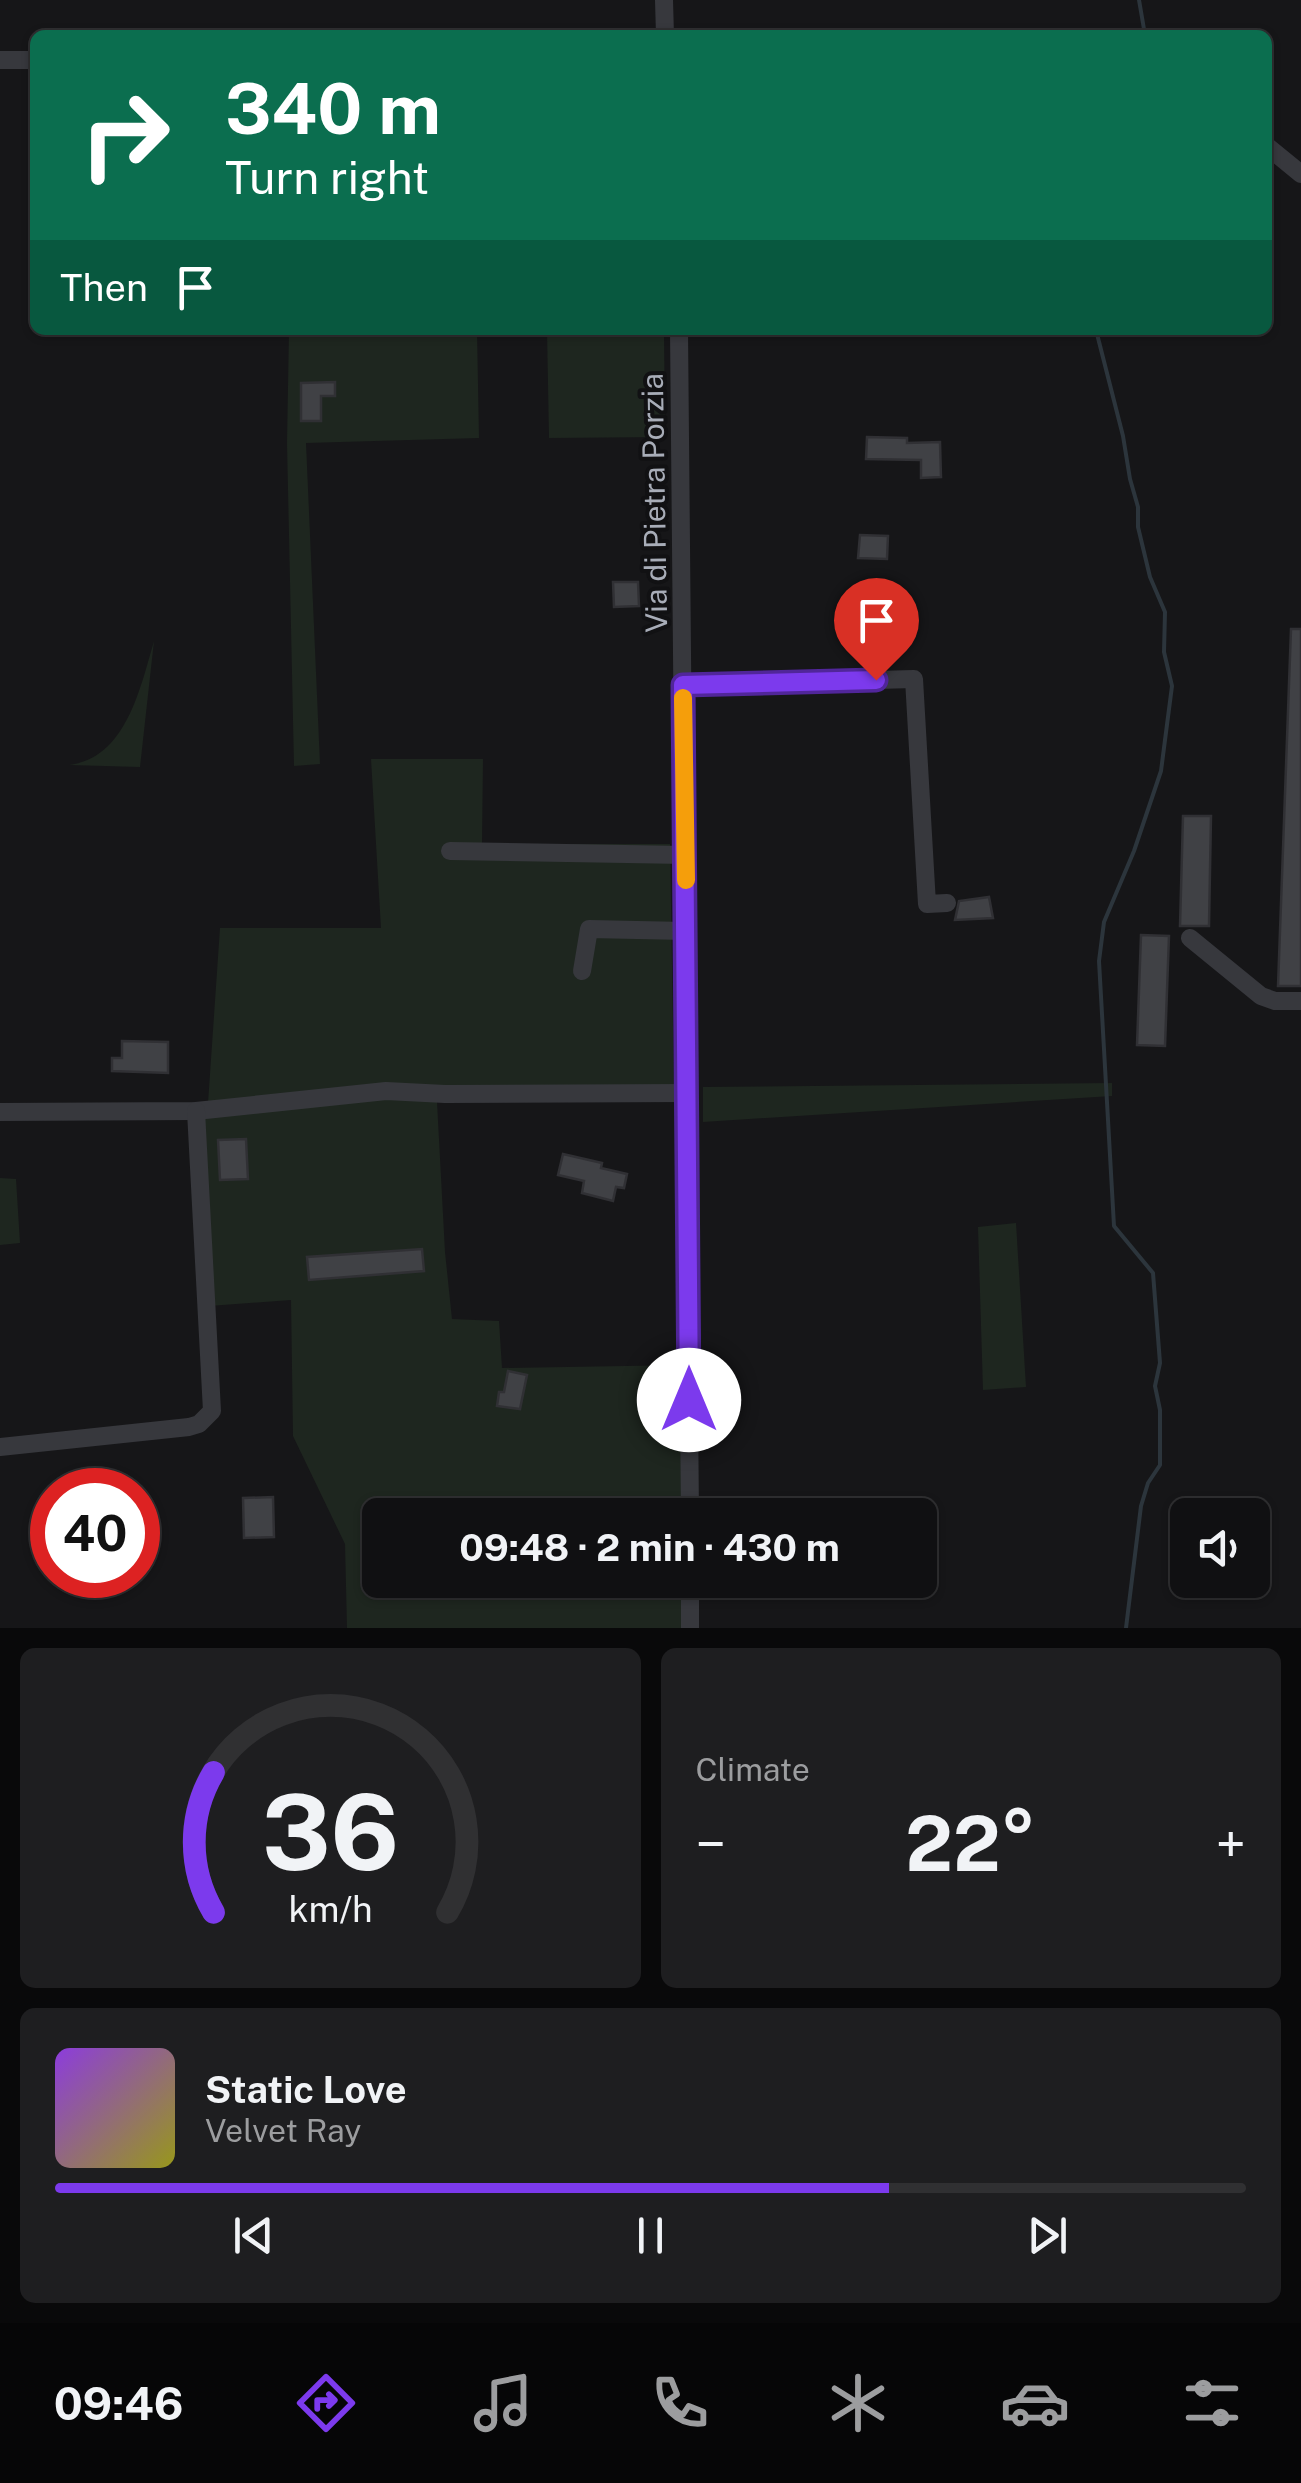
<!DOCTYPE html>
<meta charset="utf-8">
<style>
:root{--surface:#101012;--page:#1e1e20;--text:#f1f3f6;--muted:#9c9d9f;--line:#303032;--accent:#7c3aed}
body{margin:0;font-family:"Public Sans",sans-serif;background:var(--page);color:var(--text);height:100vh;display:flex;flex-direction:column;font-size:38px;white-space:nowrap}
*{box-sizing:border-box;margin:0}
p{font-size:32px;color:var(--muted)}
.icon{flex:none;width:55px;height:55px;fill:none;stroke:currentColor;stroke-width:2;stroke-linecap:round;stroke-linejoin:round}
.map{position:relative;height:1628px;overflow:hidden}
.drawer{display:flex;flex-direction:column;gap:20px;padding:20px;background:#09090a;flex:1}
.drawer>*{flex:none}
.banner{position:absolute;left:30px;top:30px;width:1242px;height:305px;border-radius:15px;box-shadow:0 2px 8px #0004,0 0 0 2px var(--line);background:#0b6e4f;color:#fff;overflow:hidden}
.controls{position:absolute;left:1170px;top:1498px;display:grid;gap:20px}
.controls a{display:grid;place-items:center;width:100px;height:100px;border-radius:15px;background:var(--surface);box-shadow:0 2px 8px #0004,0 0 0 2px var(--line);font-size:50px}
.speed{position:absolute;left:30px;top:1468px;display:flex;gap:20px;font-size:50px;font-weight:700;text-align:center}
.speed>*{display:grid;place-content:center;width:130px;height:130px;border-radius:50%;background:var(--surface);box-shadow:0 2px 8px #0004,0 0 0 2px var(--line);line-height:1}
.speed .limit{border:15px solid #d22;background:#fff;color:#111}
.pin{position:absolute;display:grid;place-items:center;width:85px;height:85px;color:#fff;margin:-102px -42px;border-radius:50% 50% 50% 0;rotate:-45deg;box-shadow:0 0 10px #0007}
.pin .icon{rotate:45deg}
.me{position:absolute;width:110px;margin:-55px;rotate:0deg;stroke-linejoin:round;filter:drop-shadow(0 0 8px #0008)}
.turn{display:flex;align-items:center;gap:35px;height:210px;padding:0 30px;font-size:45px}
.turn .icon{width:130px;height:130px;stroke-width:2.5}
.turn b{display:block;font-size:70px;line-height:85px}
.then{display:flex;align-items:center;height:95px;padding:0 30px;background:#0003;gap:20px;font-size:38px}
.big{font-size:75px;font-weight:700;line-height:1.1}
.drawer .widget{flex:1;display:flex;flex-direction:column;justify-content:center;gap:15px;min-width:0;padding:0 35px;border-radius:15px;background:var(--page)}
.drawer .dial{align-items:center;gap:0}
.dial svg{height:260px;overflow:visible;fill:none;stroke:var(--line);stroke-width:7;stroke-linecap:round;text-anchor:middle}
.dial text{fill:var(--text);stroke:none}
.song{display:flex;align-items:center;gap:30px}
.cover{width:120px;height:120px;border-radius:15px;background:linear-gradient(135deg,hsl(270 70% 55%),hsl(60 70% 35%))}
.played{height:10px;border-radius:5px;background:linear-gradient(90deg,var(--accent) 70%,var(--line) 70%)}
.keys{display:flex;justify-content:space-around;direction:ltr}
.heat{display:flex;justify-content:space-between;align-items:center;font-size:55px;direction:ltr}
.drawer .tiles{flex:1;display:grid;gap:20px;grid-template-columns:1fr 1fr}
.widget:last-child{grid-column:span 2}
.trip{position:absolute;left:362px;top:1498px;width:575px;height:100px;border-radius:15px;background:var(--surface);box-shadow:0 2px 8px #0004,0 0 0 2px var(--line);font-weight:700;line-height:100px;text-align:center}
.menu{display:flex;height:160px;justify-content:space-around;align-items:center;background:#060607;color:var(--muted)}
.menu .icon{width:70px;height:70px}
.menu .active{color:var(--accent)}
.menu b{font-size:45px;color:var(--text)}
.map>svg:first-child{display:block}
</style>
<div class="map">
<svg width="1301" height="1628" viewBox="0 0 1301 1628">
<rect width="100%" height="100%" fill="#161618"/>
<g fill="#1e261f" fill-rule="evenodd">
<path d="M289,330H477L479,438L306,443L320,764L294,766L287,443Z"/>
<path d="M547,330H664L665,437L549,438Z"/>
<path d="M154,641L140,767L69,765C126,758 140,689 154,641Z"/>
<path d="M371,759H483L482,844H670L674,1087L208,1103L220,928H381Z"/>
<path d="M1112,1083V1096L703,1122V1087Z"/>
<path d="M388,1098L437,1102L445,1252L452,1319L499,1321L502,1368L683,1365L684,1515H380V1580H684L685,1628H347L345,1544L293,1436L291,1300L209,1306L204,1118ZM422,1249L423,1271L365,1276L363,1254Z"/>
<path d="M0,1178L16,1179L20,1243L0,1245Z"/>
<path d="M1016,1223L1026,1387L983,1390L978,1227Z"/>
</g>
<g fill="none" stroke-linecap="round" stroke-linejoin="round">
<g stroke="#2c353c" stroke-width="4">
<path d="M1139,0L1145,35"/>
<path d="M1096,330L1123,436L1130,479L1138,507V527L1150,577L1165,612L1164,652L1172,686L1161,771L1134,851L1104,922L1099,961L1114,1226L1153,1273L1160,1363L1155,1386L1160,1410V1465L1148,1483L1141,1506L1126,1628"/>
</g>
</g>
<g fill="#404145" stroke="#303034" stroke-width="2.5">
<path d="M335,382V396H321V421H301V383Z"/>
<path d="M867,437L907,438V443L940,442L941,477L921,478V460L866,459Z"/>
<path d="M860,535L888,536L887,559L858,558Z"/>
<path d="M613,582H638L639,606L614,607Z"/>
<path d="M1291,629H1301V986H1278Z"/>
<path d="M1183,816H1211L1209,926H1180Z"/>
<path d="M989,897L993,918L955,920L959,901Z"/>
<path d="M1141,935L1169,936L1165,1046L1137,1045Z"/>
<path d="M122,1041L168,1042V1073L112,1071V1058H122Z"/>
<path d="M246,1139L248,1179L220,1180L218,1140Z"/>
<path d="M563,1154L602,1163L601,1168L627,1174L624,1188L616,1187L613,1201L582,1193L584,1181L558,1175Z"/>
<path d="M422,1249L424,1271L309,1280L307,1257Z"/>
<path d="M508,1371L527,1375L520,1409L497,1406L499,1392H504Z"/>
<path d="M273,1497L274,1537L244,1538L243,1498Z"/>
</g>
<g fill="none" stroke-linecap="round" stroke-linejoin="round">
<g stroke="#37383d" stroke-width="18">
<path d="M664,0L665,35"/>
<path d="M0,60H35"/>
<path d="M1268,147L1301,174"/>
<path d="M679,330L690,1515"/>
<path d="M683,685L914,679L927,904L947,903"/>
<path d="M450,851L685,855"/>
<path d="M1190,938L1261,996L1275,1001H1301"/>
<path d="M582,971L589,929L686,931"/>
<path d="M0,1112L196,1111L386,1091L445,1094L688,1093"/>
<path d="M0,1447L189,1427L199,1424L212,1411L196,1111"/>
<path d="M690,1580V1628"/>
</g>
</g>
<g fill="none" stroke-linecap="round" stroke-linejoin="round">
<g stroke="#51269a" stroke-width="25">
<path id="route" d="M689,1400L683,685L876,680"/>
</g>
<use href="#route" stroke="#7c3aed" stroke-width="18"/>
<path stroke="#f59e0b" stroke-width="18" d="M683,698L686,880"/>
</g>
<g text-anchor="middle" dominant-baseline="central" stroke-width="8" stroke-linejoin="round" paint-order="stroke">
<g font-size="30" fill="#a8adb8" stroke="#111113">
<text transform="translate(654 503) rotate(-91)">Via di Pietra Porzia</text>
</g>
</g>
</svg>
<div class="controls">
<a><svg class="icon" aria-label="sound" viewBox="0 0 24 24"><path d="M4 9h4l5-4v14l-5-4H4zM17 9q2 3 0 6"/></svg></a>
</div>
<div class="speed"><div class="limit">40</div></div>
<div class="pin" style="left:876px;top:680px;background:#d93025"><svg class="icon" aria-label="arrive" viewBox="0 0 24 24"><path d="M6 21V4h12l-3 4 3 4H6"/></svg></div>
<svg class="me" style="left:689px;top:1400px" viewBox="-20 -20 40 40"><circle r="19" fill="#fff"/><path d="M0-13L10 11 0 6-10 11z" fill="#7c3aed"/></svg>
<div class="trip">09:48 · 2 min · 430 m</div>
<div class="banner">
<div class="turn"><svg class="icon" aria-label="right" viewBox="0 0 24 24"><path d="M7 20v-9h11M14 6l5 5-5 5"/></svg><div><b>340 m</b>Turn right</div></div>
<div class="then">Then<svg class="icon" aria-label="arrive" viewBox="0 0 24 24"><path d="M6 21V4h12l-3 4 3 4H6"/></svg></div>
</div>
</div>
<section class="drawer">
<div class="tiles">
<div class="widget dial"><svg viewBox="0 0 100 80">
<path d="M14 69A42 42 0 1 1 86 69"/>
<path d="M14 69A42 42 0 0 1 14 26" stroke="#7c3aed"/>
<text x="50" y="56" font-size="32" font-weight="700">36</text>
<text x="50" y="72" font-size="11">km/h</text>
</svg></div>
<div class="widget"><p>Climate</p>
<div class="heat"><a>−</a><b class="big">22°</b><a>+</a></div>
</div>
<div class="widget">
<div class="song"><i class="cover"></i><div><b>Static Love</b><p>Velvet Ray</p></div></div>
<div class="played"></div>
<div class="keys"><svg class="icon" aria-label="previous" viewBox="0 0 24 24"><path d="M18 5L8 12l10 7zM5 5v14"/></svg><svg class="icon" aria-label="pause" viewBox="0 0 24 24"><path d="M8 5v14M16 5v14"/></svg><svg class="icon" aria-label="next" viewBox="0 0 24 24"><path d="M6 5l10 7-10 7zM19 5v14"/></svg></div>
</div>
</div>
</section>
<nav class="menu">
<b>09:46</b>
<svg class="icon active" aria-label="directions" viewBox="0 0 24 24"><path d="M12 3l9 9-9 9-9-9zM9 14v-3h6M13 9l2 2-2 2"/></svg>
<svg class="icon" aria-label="music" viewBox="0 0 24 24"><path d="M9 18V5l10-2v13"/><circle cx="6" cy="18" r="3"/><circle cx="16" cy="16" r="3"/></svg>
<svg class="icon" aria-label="phone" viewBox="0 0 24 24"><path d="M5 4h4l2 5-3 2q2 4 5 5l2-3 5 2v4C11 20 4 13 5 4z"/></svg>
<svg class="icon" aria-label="climate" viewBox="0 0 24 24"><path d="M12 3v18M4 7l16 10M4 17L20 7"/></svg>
<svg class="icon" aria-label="car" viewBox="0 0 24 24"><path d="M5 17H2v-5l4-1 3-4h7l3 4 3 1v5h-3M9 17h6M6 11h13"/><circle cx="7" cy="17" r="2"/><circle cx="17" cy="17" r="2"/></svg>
<svg class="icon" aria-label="filters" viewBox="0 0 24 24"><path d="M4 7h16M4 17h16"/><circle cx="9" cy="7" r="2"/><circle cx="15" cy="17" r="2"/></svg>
</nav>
